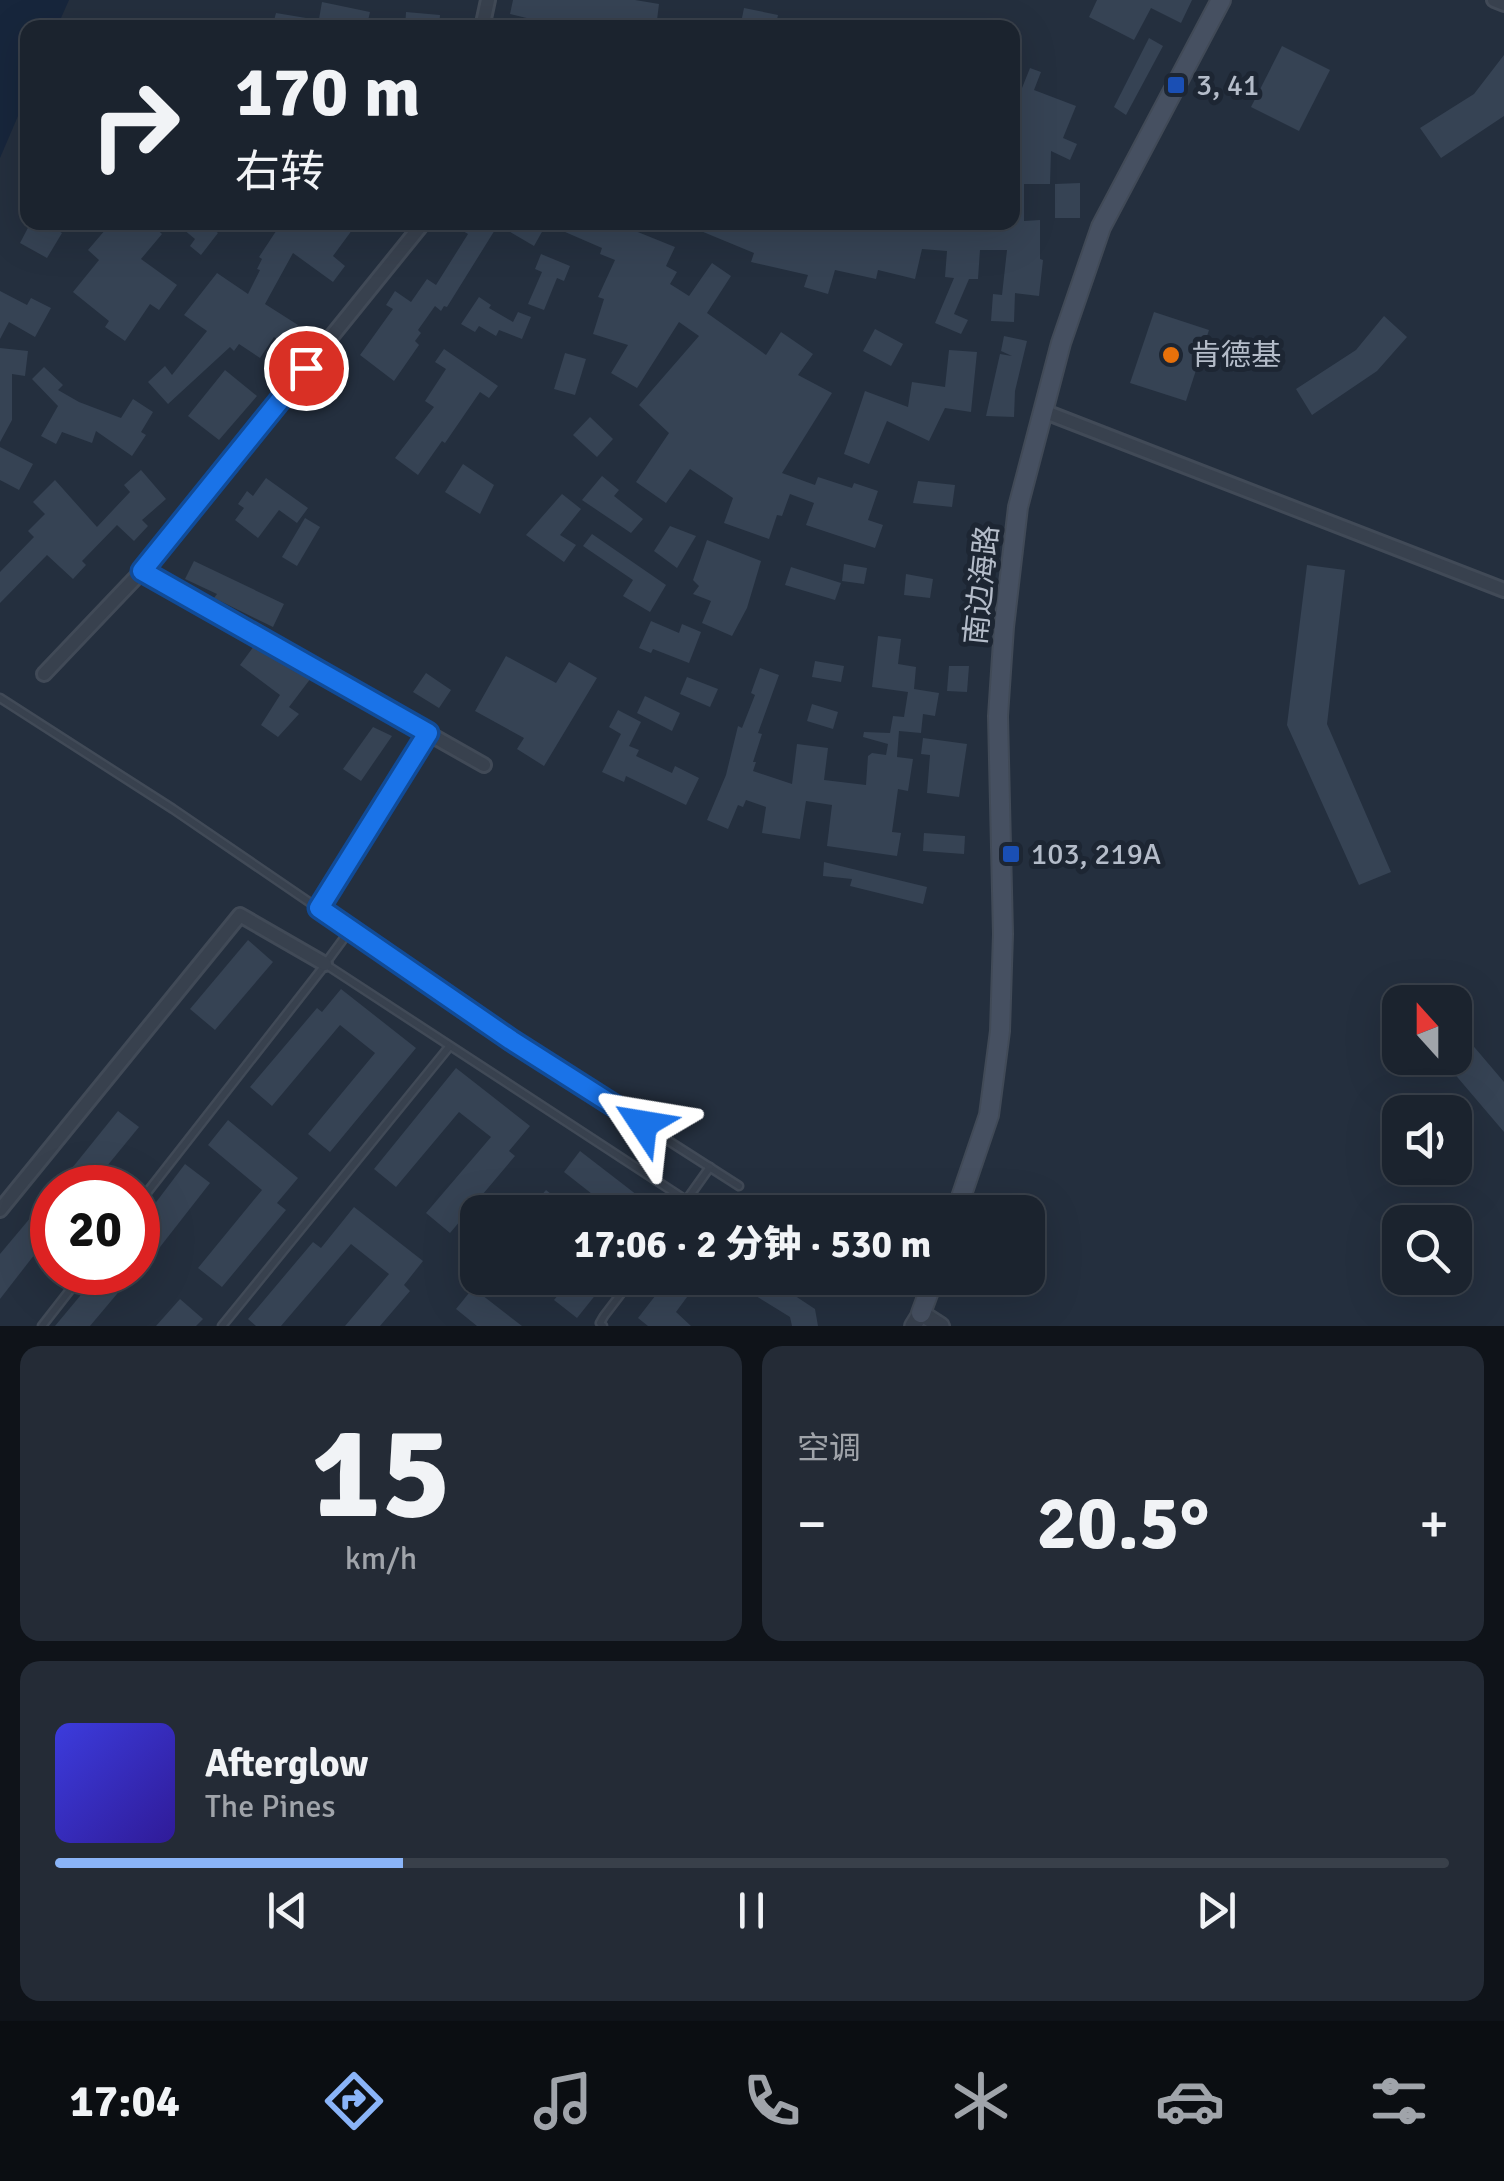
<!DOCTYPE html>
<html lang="zh">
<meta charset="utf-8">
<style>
:root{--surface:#1b232e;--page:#242b36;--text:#f1f3f6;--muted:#a0a4aa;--line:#39404a;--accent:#8ab4f8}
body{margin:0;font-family:Signika,"Noto Sans SC",sans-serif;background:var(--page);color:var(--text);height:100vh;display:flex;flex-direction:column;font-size:38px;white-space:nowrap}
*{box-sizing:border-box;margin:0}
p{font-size:32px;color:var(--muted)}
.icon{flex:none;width:55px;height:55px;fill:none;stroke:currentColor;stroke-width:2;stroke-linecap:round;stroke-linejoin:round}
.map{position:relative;height:1326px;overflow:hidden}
.panel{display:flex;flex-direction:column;gap:20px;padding:20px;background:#0f1319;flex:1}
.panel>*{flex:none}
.guide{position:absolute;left:20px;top:20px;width:1000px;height:210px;border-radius:20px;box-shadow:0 10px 40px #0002,0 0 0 2px var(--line);background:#1b232e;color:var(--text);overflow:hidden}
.needle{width:65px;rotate:339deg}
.tools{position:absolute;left:1382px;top:985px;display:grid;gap:20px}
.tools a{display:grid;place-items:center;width:90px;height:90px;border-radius:20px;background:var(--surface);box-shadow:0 10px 40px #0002,0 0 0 2px var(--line);font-size:50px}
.speed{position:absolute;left:30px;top:1165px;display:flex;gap:20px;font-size:50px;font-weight:700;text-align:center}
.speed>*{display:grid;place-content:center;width:130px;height:130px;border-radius:50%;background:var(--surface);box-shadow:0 10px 40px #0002,0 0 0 2px var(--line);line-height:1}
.speed .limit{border:15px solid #d22;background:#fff;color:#111}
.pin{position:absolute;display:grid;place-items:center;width:85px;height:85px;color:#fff;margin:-42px;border:5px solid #fff;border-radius:50%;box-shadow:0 2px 10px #0007}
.me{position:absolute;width:110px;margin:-55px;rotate:303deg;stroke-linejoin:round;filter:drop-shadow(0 0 8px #0008)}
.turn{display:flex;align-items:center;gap:35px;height:210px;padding:0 50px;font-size:45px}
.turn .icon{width:130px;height:130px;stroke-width:2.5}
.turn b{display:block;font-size:70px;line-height:85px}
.big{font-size:75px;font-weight:800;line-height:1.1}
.panel .card{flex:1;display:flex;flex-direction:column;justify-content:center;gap:15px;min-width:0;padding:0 35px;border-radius:20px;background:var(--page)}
.panel .dial{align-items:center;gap:0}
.dial b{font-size:130px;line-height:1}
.song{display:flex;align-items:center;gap:30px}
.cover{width:120px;height:120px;border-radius:15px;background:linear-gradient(135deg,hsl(240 70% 55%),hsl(250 70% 35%))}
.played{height:10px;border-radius:5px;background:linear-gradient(90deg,var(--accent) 25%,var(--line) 25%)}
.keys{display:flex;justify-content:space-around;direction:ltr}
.heat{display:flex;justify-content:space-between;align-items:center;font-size:55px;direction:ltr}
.panel .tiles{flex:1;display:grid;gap:20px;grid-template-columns:1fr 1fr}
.card:last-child{grid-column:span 2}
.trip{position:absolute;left:460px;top:1195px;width:585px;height:100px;border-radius:20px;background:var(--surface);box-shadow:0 10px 40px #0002,0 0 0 2px var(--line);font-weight:800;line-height:100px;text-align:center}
.dock{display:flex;height:160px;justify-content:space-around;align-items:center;background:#0b0e12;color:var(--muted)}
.dock .icon{width:70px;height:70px}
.dock .on{color:var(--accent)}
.dock b{font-size:45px;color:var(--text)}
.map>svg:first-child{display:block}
</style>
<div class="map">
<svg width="1504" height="1326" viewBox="0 0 1504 1326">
<rect width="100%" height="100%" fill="#242f3e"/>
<path fill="#17263c" d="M0,0H69L57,27L28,28L27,95L0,158Z"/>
<g fill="#364354">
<path d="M513,0H635L659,4L656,28H568L510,14Z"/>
<path d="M1097,0H1192L1181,23L1151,8L1134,40L1089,17Z"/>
<path d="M322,2L370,12L367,25L319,19Z"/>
<path d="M744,8L778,15L775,28H740Z"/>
<path d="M406,12L440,15L439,28H405Z"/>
<path d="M276,13L324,21L323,28H272Z"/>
<path d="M1149,38L1163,46L1126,115L1114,107Z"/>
<path d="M1282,46L1330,70L1299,131L1251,107Z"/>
<path d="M1504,55V116L1441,158L1420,128L1474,94Z"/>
<path d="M1030,68L1041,72L1034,90L1076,106L1063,138L1077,144L1070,160L1051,151L1050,184H1024V221L1040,220V259L1043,260L1039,296L1015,293L1014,322L991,321L993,294L1002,295L1007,250H980L978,279H969L954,314L968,320L961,334L935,323L954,278L945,277L947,251L922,249L915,279L878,270L876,279L835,270L828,294L804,287L808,275L751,262L754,253L679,222H1012V113Z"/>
<path d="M1080,183V218H1055V184Z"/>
<path d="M31,222H44L62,233L47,258L20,243Z"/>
<path d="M112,222H149L162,234L141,259L177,285L159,310L150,304L125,341L105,327L109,321L73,292L99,260L88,250Z"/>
<path d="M189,222H205L218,233L201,255L190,246L195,239L183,229Z"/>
<path d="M282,222H358L333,256L345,266L333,282L293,253L265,304L298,325L285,345L274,337L260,358L239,344L234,351L230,347L168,404L148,382L165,366L172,375L207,331L184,315L217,273L248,294L260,270L257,269L262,259L259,257Z"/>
<path d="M448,222H530L543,230L534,246L498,225L447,307L444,306L441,311L435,306L418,330L421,333L415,341L419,345L394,381L360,355L393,309L386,305L395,291L411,302L427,279L436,285L468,234Z"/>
<path d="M542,222H602L611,226L613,222L675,247L666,266L677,272L670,284L689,296L712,263L731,276L707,313L766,355L781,332L813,354L798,375L832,393L782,473L815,485L818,477L852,488L854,483L878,491L868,520L883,525L875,548L806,525L814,503L790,494L782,516L777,515L769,539L724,523L733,498L690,469L666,503L636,482L669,433L639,405L699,336L679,322L637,388L611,373L628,345L593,334L604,299L598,297L615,260L600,254L602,248Z"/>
<path d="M541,254L570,266L564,281L557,278L544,310L528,304L542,272L535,269Z"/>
<path d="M0,291L27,305L31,298L51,308L35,337L9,322L0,339Z"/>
<path d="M479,297L491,305L489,308L513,322L518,312L531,317L522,339L499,330L496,336L479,326L475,332L461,324Z"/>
<path d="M1154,312L1209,330L1186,401L1130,383Z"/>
<path d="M1384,316L1407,337L1377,371L1312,415L1296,389L1356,350Z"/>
<path d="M875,329L903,344L891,366L863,351Z"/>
<path d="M1004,336L1027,341L1015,391L1014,417L986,416L1000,354L1012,356L1001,351Z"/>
<path d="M0,348L28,351L25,376L12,374V420L0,442Z"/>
<path d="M444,349L498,386L489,398L480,392L445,443L442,441L418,475L395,458L434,407L425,401L446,369L435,362Z"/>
<path d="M949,350L977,352L971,412L945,408L929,441L887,421L869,464L844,454L865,391L908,407L912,382L945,387Z"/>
<path d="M565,353L586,359L575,395L554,389Z"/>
<path d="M44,367L63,385L58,390L79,402L121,418L133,399L153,412L141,432L146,435L132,456L96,431L92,443L62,432L56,444L41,436L58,406L32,379Z"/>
<path d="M225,370L257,396L219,440L188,416Z"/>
<path d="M590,417L613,439L597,457L573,435Z"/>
<path d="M0,447L33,464L19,490L0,480Z"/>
<path d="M463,464L494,485L480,514L445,492Z"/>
<path d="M141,470L166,499L142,520L148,526L134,541L117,525L82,561L86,565L73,579L47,555L0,603V572L34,537L28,531L45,514L33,502L55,480L97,527L130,492L124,485Z"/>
<path d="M602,476L619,490L614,496L643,519L631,533L582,500Z"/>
<path d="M266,478L308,508L297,523L279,510L258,538L235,520L244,508L238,504L247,491L253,496Z"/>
<path d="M918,481L955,485L952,507L913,503Z"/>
<path d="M562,494L581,509L560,535L576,545L564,562L526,535Z"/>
<path d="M305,518L320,527L297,566L282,557Z"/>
<path d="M670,526L696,536L677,568L654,551Z"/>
<path d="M592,534L666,585L650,612L623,596L633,580L583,546Z"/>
<path d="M707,540L761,561L747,608L732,636L702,623L711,601L693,594L699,586L693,580Z"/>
<path d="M194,561L284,604L273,627L214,598L217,594L185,579Z"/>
<path d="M844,564L867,568L864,584L842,581Z"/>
<path d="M1307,565L1345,570L1327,724L1391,872L1359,885L1287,725Z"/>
<path d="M791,567L841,583L835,600L785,585Z"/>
<path d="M906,574L933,579L930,598L904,595Z"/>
<path d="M651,621L679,633L682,624L701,632L689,663L653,649L651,653L639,648Z"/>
<path d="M878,636L901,639L898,664L916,667L914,689L939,693L935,716L923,714L921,733L899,731L897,757L913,759L908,791L898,789L892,832L901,833L897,856L827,846L832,805L806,801L800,839L762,833L766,807L746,800L743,807L738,805L728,829L707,820L726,775L738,726L742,728L755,695L751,693L760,668L779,675L758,733L762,734L753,762H756L753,771L792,784L797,744L828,748L824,780L866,785L868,756L872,753L886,755L888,744L863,737L864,732L890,733L893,716L904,717L908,692L872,687Z"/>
<path d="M254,646L311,678L289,707L299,714L278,737L261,725L280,695L240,665Z"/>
<path d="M506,656L556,683L569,662L597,678L544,766L517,749L524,738L475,711Z"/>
<path d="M815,661L844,666L841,682L812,677Z"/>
<path d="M949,666H969L967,692L947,691Z"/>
<path d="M426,673L451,690L439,708L413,692Z"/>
<path d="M687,677L718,689L710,707L680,694Z"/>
<path d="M645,696L680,713L672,731L637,713Z"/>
<path d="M812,704L838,712L833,729L807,721Z"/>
<path d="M618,710L641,722L629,746L639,750L636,756L672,773L675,766L699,778L686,805L626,776L624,782L602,772L621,734L609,727Z"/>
<path d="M373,727L392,736L361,781L343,769Z"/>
<path d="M923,738L967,744L959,797L927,793L930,755L921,754Z"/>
<path d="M924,833L965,836L964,854L923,851Z"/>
<path d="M824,862L927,887L923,904L850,886L852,879L823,876Z"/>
<path d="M248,940L273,962L215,1030L190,1009Z"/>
<path d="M341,989L416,1048L330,1152L308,1134L375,1053L340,1025L272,1106L250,1087L317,1008L322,1012Z"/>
<path d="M1464,1035L1504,1082V1132L1441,1058H1455V1042Z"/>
<path d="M456,1068L530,1126L509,1151L515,1156L450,1233L426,1213L491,1137L459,1112L396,1187L374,1169Z"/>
<path d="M118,1111L139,1127L89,1188H56Z"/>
<path d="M228,1120L298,1178L277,1203L286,1210L222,1287L198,1268L262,1190L208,1145Z"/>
<path d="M580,1151L659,1212H615L564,1172Z"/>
<path d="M185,1164L210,1183L153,1256L138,1244V1226Z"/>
<path d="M546,1190L573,1212H527Z"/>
<path d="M52,1192V1232L0,1299V1254Z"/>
<path d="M354,1207L423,1261L404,1285L410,1291L380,1326H345L389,1274L351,1244L281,1326H256L248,1319L313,1242L321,1248Z"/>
<path d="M100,1272H115L127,1282L90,1326H55Z"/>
<path d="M572,1278H609L577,1318L554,1300Z"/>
<path d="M669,1278H701L676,1312L691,1326H648L638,1318Z"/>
<path d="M745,1278H768L815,1309L818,1326H792L790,1317L740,1286Z"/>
<path d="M473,1288L522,1326H477L456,1309Z"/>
<path d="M180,1299L203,1319L196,1326H156Z"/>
</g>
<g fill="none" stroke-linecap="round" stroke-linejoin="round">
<g stroke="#414a57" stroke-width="11">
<g id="service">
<path d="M0,698L173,809L511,1040L739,1186"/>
<path d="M350,930L325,964L686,1200"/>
<path d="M138,1204L325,965"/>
<path d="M678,1212L710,1167"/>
<path d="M42,1326L84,1272"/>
<path d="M222,1326L449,1047"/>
<path d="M603,1326L600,1323L604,1316L633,1278"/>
</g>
</g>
<g stroke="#414a57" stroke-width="18">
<g id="minor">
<path d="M1494,0L1504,4"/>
<path d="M482,28L488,0"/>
<path d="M1043,411L1504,590"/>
<path d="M142,571L484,765"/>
<path d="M44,674L142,571L424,222"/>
<path d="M319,908L428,733"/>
<path d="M0,1210L240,915L325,964"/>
</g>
</g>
<g stroke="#414a57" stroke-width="20">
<path id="tertiary" d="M913,1326L921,1313L941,1326"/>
</g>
<g stroke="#414a57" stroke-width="22">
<g id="secondary">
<path d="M956,1212L989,1115L1000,1031L1003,934L998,716L1004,627L1018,507L1061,343L1101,227L1221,0"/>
<path d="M921,1313L934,1278"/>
</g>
</g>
<use href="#service" stroke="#38414e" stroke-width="6"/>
<use href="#minor" stroke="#38414e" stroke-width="12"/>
<use href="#tertiary" stroke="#38414e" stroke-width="15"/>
<use href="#secondary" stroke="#465061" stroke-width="18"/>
</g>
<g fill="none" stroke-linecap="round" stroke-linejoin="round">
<g stroke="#114b97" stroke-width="25">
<path id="route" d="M306,368L142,571L428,733L319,908L511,1040L643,1124"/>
</g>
<use href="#route" stroke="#1a73e8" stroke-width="18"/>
</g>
<g fill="#1a4fb4" stroke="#1d2633" stroke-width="4">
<rect x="1166" y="75" width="20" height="20" rx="5"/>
<rect x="1001" y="844" width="20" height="20" rx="5"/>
</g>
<circle fill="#e8710a" stroke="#1d2633" stroke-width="4" cx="1171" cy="355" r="10"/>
<g text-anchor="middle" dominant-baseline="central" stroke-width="10" stroke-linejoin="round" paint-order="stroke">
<g font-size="30" fill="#b4bcc9" stroke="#1d2633" text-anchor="start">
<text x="1196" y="85">3, 41</text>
<text x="1191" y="355">肯德基</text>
<text x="1031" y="854">103, 219A</text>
</g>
<g font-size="30" fill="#b4bcc9" stroke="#1d2633">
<text transform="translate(982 585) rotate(-84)">南边海路</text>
</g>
</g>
</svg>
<div class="tools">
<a><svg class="needle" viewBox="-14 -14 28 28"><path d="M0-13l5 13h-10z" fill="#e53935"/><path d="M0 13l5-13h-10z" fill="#a0a4aa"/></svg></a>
<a><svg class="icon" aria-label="sound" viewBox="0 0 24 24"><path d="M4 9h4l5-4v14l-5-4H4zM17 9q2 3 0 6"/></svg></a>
<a><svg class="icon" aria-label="search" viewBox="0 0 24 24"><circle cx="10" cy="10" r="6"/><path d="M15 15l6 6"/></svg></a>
</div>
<div class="speed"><div class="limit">20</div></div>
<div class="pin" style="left:306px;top:368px;background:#d93025"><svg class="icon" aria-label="arrive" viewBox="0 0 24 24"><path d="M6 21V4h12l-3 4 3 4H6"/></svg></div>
<svg class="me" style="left:643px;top:1124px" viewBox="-20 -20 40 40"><path d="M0-17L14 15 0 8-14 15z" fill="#1a73e8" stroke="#fff" stroke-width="4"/></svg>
<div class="trip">17:06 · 2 分钟 · 530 m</div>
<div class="guide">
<div class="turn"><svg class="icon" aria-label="right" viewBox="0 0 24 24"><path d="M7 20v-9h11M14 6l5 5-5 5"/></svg><div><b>170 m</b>右转</div></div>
</div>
</div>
<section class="panel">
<div class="tiles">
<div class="card dial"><b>15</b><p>km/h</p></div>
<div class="card"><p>空调</p>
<div class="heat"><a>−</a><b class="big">20.5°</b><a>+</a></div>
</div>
<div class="card">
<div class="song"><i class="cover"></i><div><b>Afterglow</b><p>The Pines</p></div></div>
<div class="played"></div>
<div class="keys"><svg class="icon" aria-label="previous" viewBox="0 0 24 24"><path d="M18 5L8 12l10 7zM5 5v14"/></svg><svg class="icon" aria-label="pause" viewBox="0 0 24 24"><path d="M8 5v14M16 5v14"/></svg><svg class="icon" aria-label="next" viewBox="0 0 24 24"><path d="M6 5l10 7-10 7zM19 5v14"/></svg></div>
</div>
</div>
</section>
<nav class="dock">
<b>17:04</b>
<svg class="icon on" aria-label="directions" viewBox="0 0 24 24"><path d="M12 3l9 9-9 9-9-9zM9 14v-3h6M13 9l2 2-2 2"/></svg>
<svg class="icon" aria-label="music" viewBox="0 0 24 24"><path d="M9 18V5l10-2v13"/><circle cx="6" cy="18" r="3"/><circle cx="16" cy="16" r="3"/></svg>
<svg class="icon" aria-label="phone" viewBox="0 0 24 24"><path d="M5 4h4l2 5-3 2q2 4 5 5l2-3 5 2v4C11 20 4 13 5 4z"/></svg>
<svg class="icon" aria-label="climate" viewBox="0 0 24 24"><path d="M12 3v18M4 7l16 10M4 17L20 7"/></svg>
<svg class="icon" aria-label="car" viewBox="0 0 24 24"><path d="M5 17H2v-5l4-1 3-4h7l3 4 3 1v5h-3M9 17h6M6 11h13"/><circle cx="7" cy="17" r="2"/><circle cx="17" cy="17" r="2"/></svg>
<svg class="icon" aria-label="filters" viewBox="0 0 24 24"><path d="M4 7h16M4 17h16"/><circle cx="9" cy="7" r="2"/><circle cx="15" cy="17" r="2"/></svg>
</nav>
